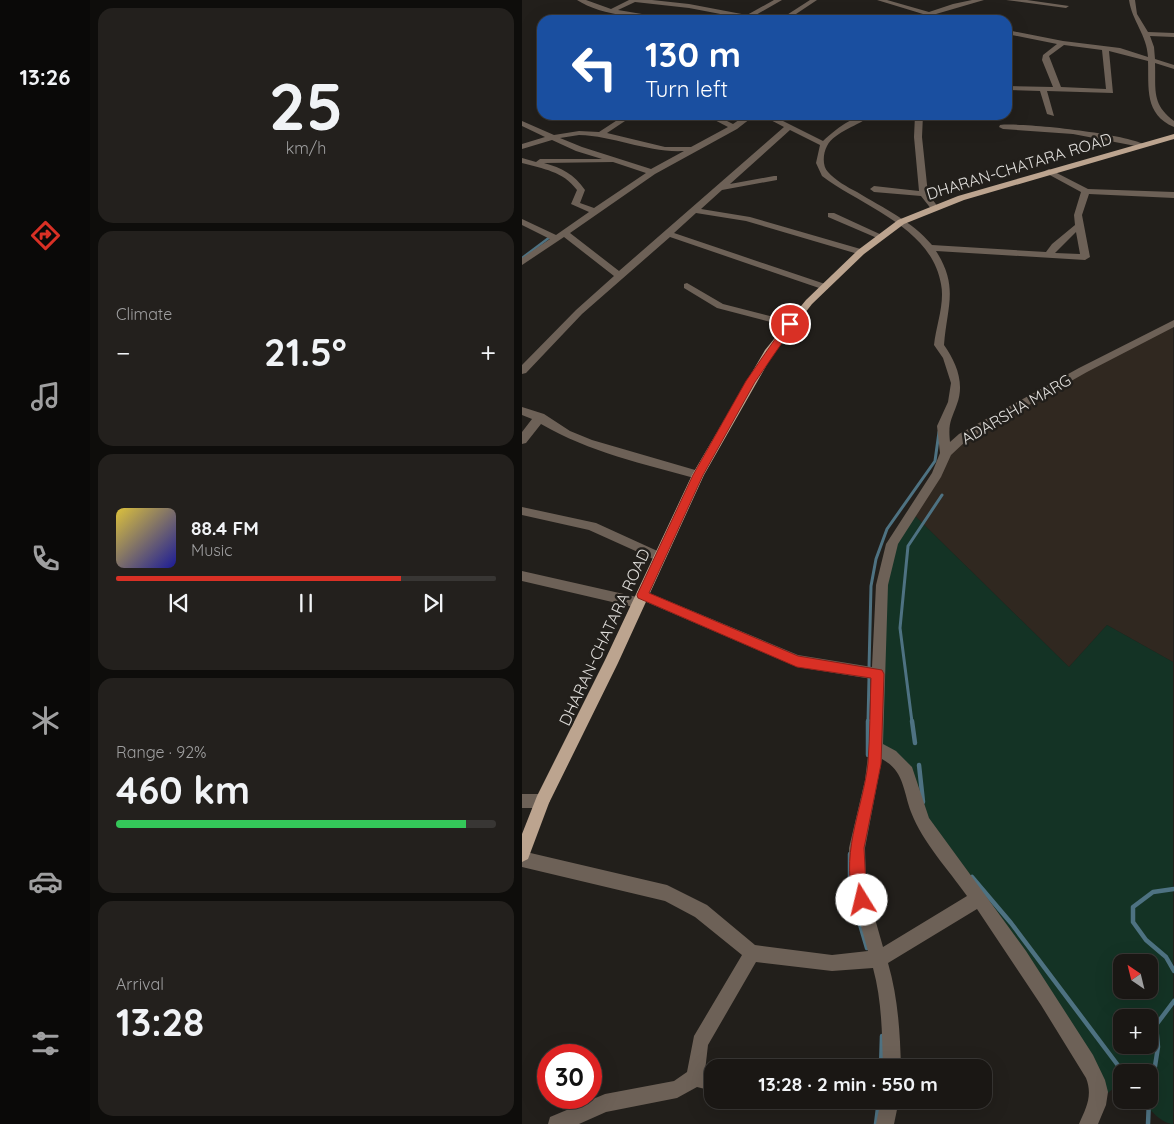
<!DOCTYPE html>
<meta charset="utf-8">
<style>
:root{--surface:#1a1714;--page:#23201d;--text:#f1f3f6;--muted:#9f9fa0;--line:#383634;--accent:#d93025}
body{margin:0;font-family:Quicksand,sans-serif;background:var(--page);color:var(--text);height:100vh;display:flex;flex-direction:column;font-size:19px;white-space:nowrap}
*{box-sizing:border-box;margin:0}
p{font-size:16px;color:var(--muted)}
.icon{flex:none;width:28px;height:28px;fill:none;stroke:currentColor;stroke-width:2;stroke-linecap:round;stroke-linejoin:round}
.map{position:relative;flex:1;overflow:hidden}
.details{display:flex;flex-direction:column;gap:8px;padding:8px;background:#0e0d0b;width:432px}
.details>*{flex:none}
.top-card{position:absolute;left:15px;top:15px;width:475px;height:105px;border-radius:15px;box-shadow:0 5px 20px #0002,0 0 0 1px var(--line);background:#1a4fa0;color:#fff;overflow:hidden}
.needle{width:32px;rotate:325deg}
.tools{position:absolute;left:591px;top:954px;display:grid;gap:10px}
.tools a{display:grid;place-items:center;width:45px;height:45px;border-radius:10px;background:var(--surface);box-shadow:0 5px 20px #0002,0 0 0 1px var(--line);font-size:25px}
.speed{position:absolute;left:15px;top:1044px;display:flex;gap:10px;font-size:25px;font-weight:700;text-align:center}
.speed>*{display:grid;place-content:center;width:65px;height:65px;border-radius:50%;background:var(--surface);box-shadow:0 5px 20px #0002,0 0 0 1px var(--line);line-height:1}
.speed .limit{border:8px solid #d22;background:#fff;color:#111}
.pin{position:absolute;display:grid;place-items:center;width:42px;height:42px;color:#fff;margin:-21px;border:2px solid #fff;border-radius:50%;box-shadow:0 1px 5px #0007}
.me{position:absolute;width:55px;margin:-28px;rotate:351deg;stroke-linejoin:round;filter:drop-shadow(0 0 4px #0008)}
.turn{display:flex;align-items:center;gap:18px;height:105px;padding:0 25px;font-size:22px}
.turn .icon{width:65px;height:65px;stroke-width:2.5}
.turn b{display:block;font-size:35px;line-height:42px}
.big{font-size:38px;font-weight:700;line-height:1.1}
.details .tile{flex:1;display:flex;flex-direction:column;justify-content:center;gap:8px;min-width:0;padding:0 18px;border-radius:15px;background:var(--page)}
.details .dial{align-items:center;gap:0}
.dial b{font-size:65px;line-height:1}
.song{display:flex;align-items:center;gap:15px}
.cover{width:60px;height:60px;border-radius:8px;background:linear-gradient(135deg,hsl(50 70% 55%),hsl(240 70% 35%))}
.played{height:5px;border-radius:2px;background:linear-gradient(90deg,var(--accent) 75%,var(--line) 75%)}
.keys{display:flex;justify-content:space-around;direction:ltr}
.heat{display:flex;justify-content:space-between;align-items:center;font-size:28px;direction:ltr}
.charge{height:8px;border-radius:4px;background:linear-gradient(90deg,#34c759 92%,var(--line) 0)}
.trip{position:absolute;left:182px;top:1059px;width:288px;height:50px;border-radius:15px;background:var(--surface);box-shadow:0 5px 20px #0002,0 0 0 1px var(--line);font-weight:700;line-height:50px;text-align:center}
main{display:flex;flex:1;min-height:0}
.tab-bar{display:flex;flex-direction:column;width:90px;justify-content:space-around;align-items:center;background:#0a0908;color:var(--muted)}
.tab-bar .icon{width:35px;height:35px}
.tab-bar .selected{color:var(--accent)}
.tab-bar b{font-size:22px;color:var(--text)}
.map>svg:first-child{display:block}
</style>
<main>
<nav class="tab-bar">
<b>13:26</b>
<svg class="icon selected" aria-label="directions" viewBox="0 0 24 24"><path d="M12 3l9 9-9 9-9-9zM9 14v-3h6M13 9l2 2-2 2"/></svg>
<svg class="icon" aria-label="music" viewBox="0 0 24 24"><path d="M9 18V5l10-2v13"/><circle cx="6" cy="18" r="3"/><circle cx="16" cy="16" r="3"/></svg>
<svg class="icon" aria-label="phone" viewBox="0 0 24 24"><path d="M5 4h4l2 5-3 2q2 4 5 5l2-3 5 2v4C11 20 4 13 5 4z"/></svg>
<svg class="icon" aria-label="climate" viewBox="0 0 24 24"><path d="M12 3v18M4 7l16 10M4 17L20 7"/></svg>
<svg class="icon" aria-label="car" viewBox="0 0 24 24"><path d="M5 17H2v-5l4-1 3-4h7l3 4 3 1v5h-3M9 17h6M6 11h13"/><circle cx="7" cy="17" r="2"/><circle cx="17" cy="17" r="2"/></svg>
<svg class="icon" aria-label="filters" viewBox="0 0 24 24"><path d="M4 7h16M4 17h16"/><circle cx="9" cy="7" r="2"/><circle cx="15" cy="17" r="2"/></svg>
</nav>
<section class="details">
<div class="tile dial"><b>25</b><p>km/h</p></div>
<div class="tile"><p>Climate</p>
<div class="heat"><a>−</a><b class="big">21.5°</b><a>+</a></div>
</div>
<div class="tile">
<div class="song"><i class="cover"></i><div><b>88.4 FM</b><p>Music</p></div></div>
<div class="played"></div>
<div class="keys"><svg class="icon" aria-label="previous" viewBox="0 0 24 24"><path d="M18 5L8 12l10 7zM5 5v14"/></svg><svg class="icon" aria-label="pause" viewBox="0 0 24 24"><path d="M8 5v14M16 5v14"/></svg><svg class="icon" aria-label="next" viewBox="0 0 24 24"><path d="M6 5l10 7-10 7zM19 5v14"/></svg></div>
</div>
<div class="tile"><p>Range · 92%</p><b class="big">460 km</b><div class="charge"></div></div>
<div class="tile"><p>Arrival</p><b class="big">13:28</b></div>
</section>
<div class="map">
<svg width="652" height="1124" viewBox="0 0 652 1124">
<rect width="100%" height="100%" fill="#221f1b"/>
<path fill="#302820" d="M651,322V662L585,625L547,667L389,512L441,437Z"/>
<path fill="#143325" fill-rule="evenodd" d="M389,512L547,667L585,625L651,662V1124C640,1124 627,1109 620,1100H628V1072H600V1082L578,1099L575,1081L401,822L389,779L354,748L364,563ZM600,962H628V990H600ZM600,1018H628V1045H600Z"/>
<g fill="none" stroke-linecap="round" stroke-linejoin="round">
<path stroke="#4e7282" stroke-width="2.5" d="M0,258L28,237"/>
<g stroke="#4e7282" stroke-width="3">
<path d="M347,668L349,586L354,559L365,529L413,461L417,432"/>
<path d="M346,722L347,678"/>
<path d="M390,722L378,628L386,546L420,495"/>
</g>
<g stroke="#4e7282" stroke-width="4.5">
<path d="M390,721L393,743"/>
<path d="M346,755V721"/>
<path d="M397,765L401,802"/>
<path d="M328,854V890L345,948"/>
<path d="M450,877L489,923L601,1072"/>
<path d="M652,889L631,892L611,907V922L624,940L644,957L652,971"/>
<path d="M359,1068L360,1036"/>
<path d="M628,1098L636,1047L634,1025L652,1001"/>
<path d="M620,1100L626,1108"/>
<path d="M354,1124L357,1100"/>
<path d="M626,1124L627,1100"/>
</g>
<g fill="#6d6157" fill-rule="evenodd">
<path d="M55,0H64L89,9L107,0H130L167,4L225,15L252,0H260L232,16L243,20H230L167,8L113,2L96,10L156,20C127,20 79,16 55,0Z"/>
<path d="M288,0H295L265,20H257Z"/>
<path d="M355,0H365L407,12L431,4L450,0H462L414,14L431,20C423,20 417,17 409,17C403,16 395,20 388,20L401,14Z"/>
<path d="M484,0H505L547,6L544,8Z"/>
<path d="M607,0H613L615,14L626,32L652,33V37L628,36L632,47L633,59L652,65V69L633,63C634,89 629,104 652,121V127C622,114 627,88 626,61L587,51L591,93L525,91L532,116L525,114L518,91L485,90V86L531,87L520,60L521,55L535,44L485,34V30L541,41L598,48L626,57C625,35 610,21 607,0ZM542,45L580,50L584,89L539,87L527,56Z"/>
<path d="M103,115H112L85,133L143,147H169L206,127L183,115H193L211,124L224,115H233L215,129L133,174L48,233L97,271L262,127L239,115H249L301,141C314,129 331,115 349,115C337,126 313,131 305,146C301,153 300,166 306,172C313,180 325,187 335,192C361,208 390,221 410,245L524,252L530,244L553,225L552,215L559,192L524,173L523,171L527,169L566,189L652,192V198L567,194L560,215L568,257L563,260L414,251C437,287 425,306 422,345C434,362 443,383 435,404C429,421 426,423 428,442L437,434L557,368L652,320V327L565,372L445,440L429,455L419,477L376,544L366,585L361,744L374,751L390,767L407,818L504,951L571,1055L583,1080L586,1092L584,1105L576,1124H557C564,1108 571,1096 564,1078L519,1005L455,909L366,963C376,998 378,1031 379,1068H361C360,1033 360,1001 351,968L310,971L234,962L186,1045L183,1071L191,1073V1091L175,1087L155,1098L84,1112L57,1124H26L28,1117L83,1094L152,1081L165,1072L172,1036L220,955L173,917L143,901L0,867V851L145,885L185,905L233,945L310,955L346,951L328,887L327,848L343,780L347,748L350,679L275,667L122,601L121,607L116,608L0,581V571L115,597V591L120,590L276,655L350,667L354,585L364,544L410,473L418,453L415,426L426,402L429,383L421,358L412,345C414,326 423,303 419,284C409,227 341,207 300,176L294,163L298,145L268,130L208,184L252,176H255V180L200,190L179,209L228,217L342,250V254H336L224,221L174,213L152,233L306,285V289H300L148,237L60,314L4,373L0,374V365L54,310L92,276L42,237L0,265V258L28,239L0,225V219L34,235L67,212L49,204L55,190C41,171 21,169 0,163V158L14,162L18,159H80L54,151L30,140L0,149V144L23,137L0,126V121L32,135L57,131L77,132ZM57,135C93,136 126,153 162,151L129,169L60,147L38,138ZM91,162L124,173L72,208L58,203L63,190C52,174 40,168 22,163ZM554,232L558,254L533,253ZM360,759C382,771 381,790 389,812C401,843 426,869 445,896L361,947L344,887L343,848Z"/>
<path d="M393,115H401L400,137L406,194L417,208L413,211L410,210L399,196L352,192L348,189L352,186L397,191L392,137Z"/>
<path d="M478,125C499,122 607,134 623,145L619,147L551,134L481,129L477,127Z"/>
<path d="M306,213H312L362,236L355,238L306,217Z"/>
<path d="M165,283L201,304L271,322L273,324L268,327L195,308L162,288V284Z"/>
<path d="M0,407L22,414L48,431L70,440L180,472L182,475L176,479C122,464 67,452 19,424L4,443L0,444V432L10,419L0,415Z"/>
<path d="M0,507L74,523L142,554L144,557L142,560L138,562L67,530L0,515Z"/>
<path d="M0,794H20L25,796L28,801L25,806L20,808H0Z"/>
<path d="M262,1100H282V1101L280,1108L273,1110L265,1106Z"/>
<path d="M359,1100H377L372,1124H354Z"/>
</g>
<path fill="#bca48f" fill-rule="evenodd" d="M652,134V139L442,200L382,224L342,254L290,304L251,354L182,475L96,663L27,803L6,859L0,862V834L15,796L83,660L170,475L243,350L284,300L336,250L376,220L436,196Z"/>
</g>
<path fill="#d93025" stroke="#8d1f18" d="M265,322L273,324L233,382L181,475L127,593L276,656L360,670L362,674L359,764L342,848L344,887L347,900L345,906L340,908L335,906C315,859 341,810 346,763C348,735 348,706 349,678L275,667L116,598L115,595L171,475L224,381Z"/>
<g text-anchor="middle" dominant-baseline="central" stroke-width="5" stroke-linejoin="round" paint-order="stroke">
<g font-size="16" fill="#e0dedb" stroke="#221f1b">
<text transform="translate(497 166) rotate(-17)">DHARAN-CHATARA ROAD</text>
<text transform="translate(494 409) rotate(-30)">ADARSHA MARG</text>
<text transform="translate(82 637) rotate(-65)">DHARAN-CHATARA ROAD</text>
</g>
</g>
</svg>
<div class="tools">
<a><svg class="needle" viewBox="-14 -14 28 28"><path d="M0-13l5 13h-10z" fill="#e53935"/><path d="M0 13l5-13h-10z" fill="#9f9fa0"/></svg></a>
<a>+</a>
<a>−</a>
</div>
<div class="speed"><div class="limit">30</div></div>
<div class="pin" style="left:268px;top:324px;background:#d93025"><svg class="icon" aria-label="arrive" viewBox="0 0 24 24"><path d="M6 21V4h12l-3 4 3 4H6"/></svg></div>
<svg class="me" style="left:340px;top:900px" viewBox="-20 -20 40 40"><circle r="19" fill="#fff"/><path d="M0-13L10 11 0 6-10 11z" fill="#d93025"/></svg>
<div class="trip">13:28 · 2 min · 550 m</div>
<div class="top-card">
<div class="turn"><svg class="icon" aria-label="left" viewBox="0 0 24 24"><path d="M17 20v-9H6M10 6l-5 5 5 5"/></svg><div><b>130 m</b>Turn left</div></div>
</div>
</div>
</main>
